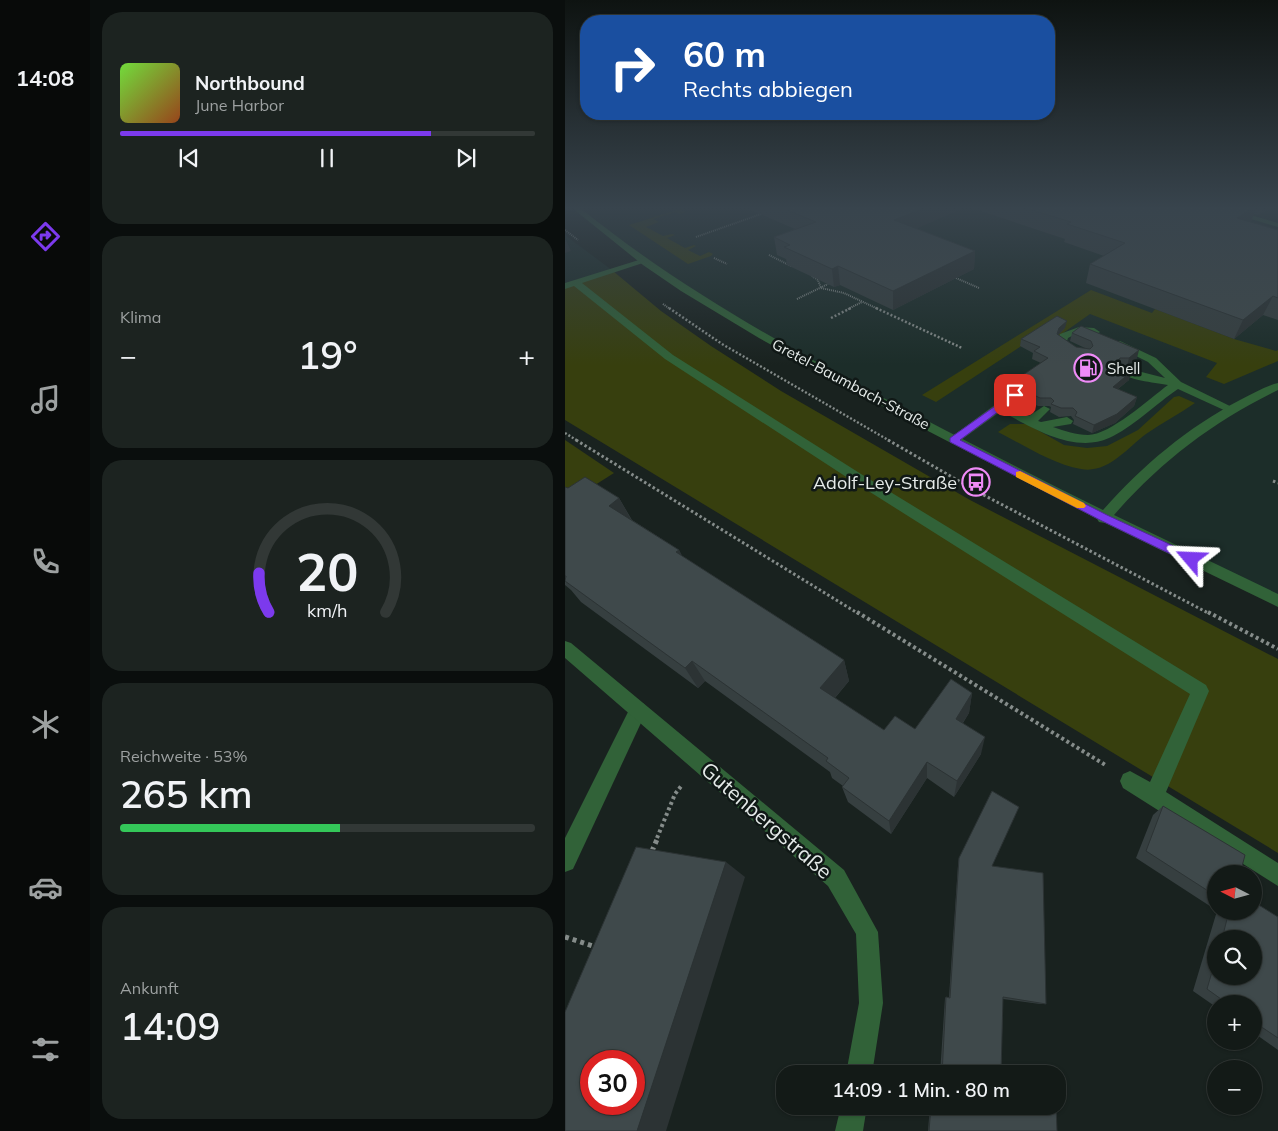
<!DOCTYPE html>
<html lang="de">
<meta charset="utf-8">
<style>
:root{--surface:#131a17;--page:#1c2320;--text:#f1f3f6;--muted:#9da1a1;--line:#323836;--accent:#7c3aed}
body{margin:0;font-family:Mulish,sans-serif;background:var(--page);color:var(--text);height:100vh;display:flex;flex-direction:column;font-size:19px;white-space:nowrap}
*{box-sizing:border-box;margin:0}
p{font-size:16px;color:var(--muted)}
.icon{flex:none;width:28px;height:28px;fill:none;stroke:currentColor;stroke-width:2;stroke-linecap:round;stroke-linejoin:round}
.map{position:relative;flex:1;overflow:hidden}
.panel{display:flex;flex-direction:column;gap:12px;padding:12px;background:#0a0e0d;width:475px}
.panel>*{flex:none}
.banner{position:absolute;left:15px;top:15px;width:475px;height:105px;border-radius:20px;box-shadow:0 1px 4px #0004,0 0 0 1px var(--line);background:#1a4fa0;color:#fff;overflow:hidden}
.needle{width:32px;rotate:276deg}
.fabs{position:absolute;left:642px;top:865px;display:grid;gap:10px}
.fabs a{display:grid;place-items:center;width:55px;height:55px;border-radius:50%;background:var(--surface);box-shadow:0 1px 4px #0004,0 0 0 1px var(--line);font-size:25px}
.speed{position:absolute;left:15px;top:1050px;display:flex;gap:10px;font-size:25px;font-weight:700;text-align:center}
.speed>*{display:grid;place-content:center;width:65px;height:65px;border-radius:50%;background:var(--surface);box-shadow:0 1px 4px #0004,0 0 0 1px var(--line);line-height:1}
.speed .limit{border:8px solid #d22;background:#fff;color:#111}
.pin{position:absolute;display:grid;place-items:center;width:42px;height:42px;color:#fff;margin:-21px;border-radius:10px;box-shadow:0 2px 8px #0006}
.me{position:absolute;width:55px;margin:-28px;rotate:296deg;stroke-linejoin:round;filter:drop-shadow(0 0 4px #0008)}
.turn{display:flex;align-items:center;gap:18px;height:105px;padding:0 20px;font-size:22px}
.turn .icon{width:65px;height:65px;stroke-width:2.5}
.turn b{display:block;font-size:35px;line-height:42px}
.big{font-size:38px;font-weight:600;line-height:1.1}
.panel .card{flex:1;display:flex;flex-direction:column;justify-content:center;gap:8px;min-width:0;padding:0 18px;border-radius:20px;background:var(--page)}
.panel .dial{align-items:center;gap:0}
.dial svg{height:130px;overflow:visible;fill:none;stroke:var(--line);stroke-width:7;stroke-linecap:round;text-anchor:middle}
.dial text{fill:var(--text);stroke:none}
.song{display:flex;align-items:center;gap:15px}
.cover{width:60px;height:60px;border-radius:8px;background:linear-gradient(135deg,hsl(100 70% 55%),hsl(20 70% 35%))}
.played{height:5px;border-radius:2px;background:linear-gradient(90deg,var(--accent) 75%,var(--line) 75%)}
.keys{display:flex;justify-content:space-around;direction:ltr}
.heat{display:flex;justify-content:space-between;align-items:center;font-size:28px;direction:ltr}
.charge{height:8px;border-radius:4px;background:linear-gradient(90deg,#34c759 53%,var(--line) 0)}
.trip{position:absolute;left:211px;top:1065px;width:290px;height:50px;border-radius:20px;background:var(--surface);box-shadow:0 1px 4px #0004,0 0 0 1px var(--line);font-weight:600;line-height:50px;text-align:center}
main{display:flex;flex:1;min-height:0}
.tabs{display:flex;flex-direction:column;width:90px;justify-content:space-around;align-items:center;background:#080a09;color:var(--muted)}
.tabs .icon{width:35px;height:35px}
.tabs .on{color:var(--accent)}
.tabs b{font-size:22px;color:var(--text)}
.map>svg:first-child{display:block}
</style>
<main>
<nav class="tabs">
<b>14:08</b>
<svg class="icon on" aria-label="directions" viewBox="0 0 24 24"><path d="M12 3l9 9-9 9-9-9zM9 14v-3h6M13 9l2 2-2 2"/></svg>
<svg class="icon" aria-label="music" viewBox="0 0 24 24"><path d="M9 18V5l10-2v13"/><circle cx="6" cy="18" r="3"/><circle cx="16" cy="16" r="3"/></svg>
<svg class="icon" aria-label="phone" viewBox="0 0 24 24"><path d="M5 4h4l2 5-3 2q2 4 5 5l2-3 5 2v4C11 20 4 13 5 4z"/></svg>
<svg class="icon" aria-label="climate" viewBox="0 0 24 24"><path d="M12 3v18M4 7l16 10M4 17L20 7"/></svg>
<svg class="icon" aria-label="car" viewBox="0 0 24 24"><path d="M5 17H2v-5l4-1 3-4h7l3 4 3 1v5h-3M9 17h6M6 11h13"/><circle cx="7" cy="17" r="2"/><circle cx="17" cy="17" r="2"/></svg>
<svg class="icon" aria-label="filters" viewBox="0 0 24 24"><path d="M4 7h16M4 17h16"/><circle cx="9" cy="7" r="2"/><circle cx="15" cy="17" r="2"/></svg>
</nav>
<section class="panel">
<div class="card">
<div class="song"><i class="cover"></i><div><b>Northbound</b><p>June Harbor</p></div></div>
<div class="played"></div>
<div class="keys"><svg class="icon" aria-label="previous" viewBox="0 0 24 24"><path d="M18 5L8 12l10 7zM5 5v14"/></svg><svg class="icon" aria-label="pause" viewBox="0 0 24 24"><path d="M8 5v14M16 5v14"/></svg><svg class="icon" aria-label="next" viewBox="0 0 24 24"><path d="M6 5l10 7-10 7zM19 5v14"/></svg></div>
</div>
<div class="card"><p>Klima</p>
<div class="heat"><a>−</a><b class="big">19°</b><a>+</a></div>
</div>
<div class="card dial"><svg viewBox="0 0 100 80">
<path d="M14 69A42 42 0 1 1 86 69"/>
<path d="M14 69A42 42 0 0 1 8 45" stroke="#7c3aed"/>
<text x="50" y="56" font-size="32" font-weight="700">20</text>
<text x="50" y="72" font-size="11">km/h</text>
</svg></div>
<div class="card"><p>Reichweite · 53%</p><b class="big">265 km</b><div class="charge"></div></div>
<div class="card"><p>Ankunft</p><b class="big">14:09</b></div>
</section>
<div class="map">
<svg width="713" height="1131" viewBox="0 0 713 1131">
<rect width="100%" height="100%" fill="#19221f"/>
<g fill="#1c2d29">
<path d="M11,207H713V599L538,515L171,320L29,222Z"/>
<path d="M0,235L48,271L0,284Z"/>
</g>
<g fill="#373f0e">
<path d="M121,207H125L116,210L120,212L115,214L111,212L88,219L94,222L81,227L98,236L107,234L110,235L102,238L120,248L129,245L131,246L123,250L135,256L144,252L148,254L146,256L123,264L64,225Z"/>
<path d="M48,271L96,311L146,346L216,391L405,500L713,659V853L0,420V284Z"/>
<path d="M526,290L587,313L590,309L669,339L711,351L713,350V361L659,384L641,377L652,363L525,314L484,343L470,337L371,402L357,395Z"/>
<path d="M614,396L630,403C614,414 597,423 581,434C562,448 543,474 516,469C487,464 459,445 433,432L445,424H462L499,445L522,448L542,446L573,430L609,397Z"/>
<path d="M0,440L49,473L0,504Z"/>
</g>
<g fill="none" stroke-linecap="round" stroke-linejoin="round">
<g stroke="#858c8a" stroke-width="2" stroke-dasharray="1 1" stroke-linecap="butt">
<path d="M0,230L13,240"/>
<path d="M131,237L196,214"/>
<path d="M204,255L226,266"/>
<path d="M149,258L162,264"/>
<path d="M247,276L253,280L256,288L279,293L313,309"/>
<path d="M391,278L414,288"/>
<path d="M232,299L263,284"/>
<path d="M98,304L105,309"/>
<path d="M283,309L297,302"/>
</g>
<g stroke="#858c8a" stroke-width="2.5" stroke-dasharray="2 2" stroke-linecap="butt">
<path d="M104,308L157,344L325,441"/>
<path d="M311,308L397,348"/>
<path d="M266,318L286,308"/>
<path d="M0,433L13,441"/>
</g>
<g stroke="#858c8a" stroke-width="3" stroke-dasharray="2.5 2.5" stroke-linecap="butt">
<path d="M11,440L294,614"/>
<path d="M323,440L413,492L645,614"/>
<path d="M708,481L713,483"/>
</g>
<g stroke="#858c8a" stroke-width="4" stroke-dasharray="3 3" stroke-linecap="butt">
<path d="M292,612L542,766"/>
<path d="M643,612L713,649"/>
<path d="M92,838L110,794L117,785"/>
</g>
<g stroke="#858c8a" stroke-width="5" stroke-dasharray="4 4" stroke-linecap="butt">
<path d="M87,851L93,837"/>
<path d="M0,937L31,947"/>
</g>
<g fill="#316238" fill-rule="evenodd">
<path d="M77,259L84,261L17,283L108,355L296,474L641,685L644,691L601,792L713,863V886L558,788L555,781L558,774L565,771L585,782L625,694L286,480L100,359L9,286L0,289V283Z"/>
<path d="M514,327L529,328L535,332C528,337 518,329 503,338L502,341L517,351L512,354L499,349L492,341L495,334Z"/>
<path d="M555,341L591,358L616,382L671,409L669,411H661L613,389C592,403 567,428 544,438C509,454 466,427 436,411L392,443L388,444L382,440L446,393L450,392L456,395L443,406L462,415L464,416L479,406L485,409L473,421L476,422L502,417L508,421L506,424L488,427C500,431 511,435 523,435C545,435 584,399 603,385C588,382 563,381 552,370L553,368L557,367L600,378L583,362L551,346V342Z"/>
<path d="M73,701L79,704L82,710L8,869L0,872V838L67,704Z"/>
</g>
<g fill="#316238" fill-rule="evenodd">
<path d="M6,207H14C105,281 205,338 309,393C385,433 461,472 538,510C578,465 622,428 675,400C687,394 700,386 713,383V390C649,421 596,461 549,515L713,594V607L540,523L534,522L532,519L363,431L194,338L116,291L78,265Z"/>
<path d="M646,207H658L713,223V227Z"/>
<path d="M0,641L6,643L279,870L313,932L318,1003L307,1074H281L294,1003L291,934L263,886L0,658Z"/>
<path d="M276,1106H302L298,1131H270Z"/>
</g>
</g>
<g fill="#363f40" fill-rule="evenodd">
<path d="M179,207H401L351,228L410,251L409,269L328,310L275,285L269,287L222,265L221,259L212,255L209,237L230,229Z"/>
<path d="M404,207H706L694,215L689,214L686,221L685,222L713,230V320L698,315L669,339L521,283L525,264L539,256L499,242L500,239Z"/>
<path d="M500,328L493,335L511,347L522,349L505,341L507,333L572,358L562,366H555V367L564,380L553,389L572,397L569,406L550,423L527,433L508,424L509,420L506,416L494,417L485,412L486,407L484,406H473L456,398L457,393L451,390L445,391L446,383L476,363L467,359L468,353L455,346L456,339Z"/>
<path d="M0,487L3,488L54,498L67,520L114,550L117,556L279,660L284,681L270,698L319,730L350,729L407,693L404,713L398,723L416,754L389,797L362,778L326,834L283,802L277,787L278,786L267,778L265,772L140,681L133,688L16,602L6,590L0,585Z"/>
<path d="M598,806L651,874V910L571,858L588,815Z"/>
<path d="M394,858L427,866L481,1004H475L438,999L436,1074H375L380,998L381,997H384L393,865Z"/>
<path d="M652,911H689L713,917V1050L689,1033V1004H651V1007L628,991ZM651,939H689L651,976Z"/>
<path d="M365,1106H491L492,1131H363Z"/>
</g>
<g fill="#2c3334">
<path d="M362,207H401L330,238L329,220Z"/>
<path d="M689,207H692L686,221L665,235L672,218Z"/>
<path d="M697,207H706L694,215Z"/>
<path d="M0,240H1L6,251L0,253Z"/>
<path d="M410,251L409,269L328,310V291Z"/>
<path d="M273,266L275,285L269,287L267,269Z"/>
<path d="M708,296L698,315L669,339L678,320Z"/>
<path d="M502,321L500,328L493,335L491,342L494,328Z"/>
<path d="M574,350L572,358L562,366L564,358Z"/>
<path d="M566,372L564,380L545,395L548,387Z"/>
<path d="M452,382L451,390L445,391L446,383Z"/>
<path d="M572,397L569,406L550,423L527,433L529,425Z"/>
<path d="M54,498L68,523L44,506Z"/>
<path d="M114,550L126,573L111,552Z"/>
<path d="M279,660L284,681L261,708L255,688Z"/>
<path d="M127,661L140,681L133,688L120,668Z"/>
<path d="M407,693L404,713L388,737L391,719Z"/>
<path d="M420,737L416,754L389,797L392,781Z"/>
<path d="M362,762V778L326,834L324,821Z"/>
<path d="M161,862L180,877L101,1131H72Z"/>
</g>
<g fill="#3f494b" stroke="#2c3334" fill-rule="evenodd">
<path d="M215,207H362L329,220L410,251L328,291L273,266L267,269L219,247L225,245L209,237L251,222Z"/>
<path d="M457,207H689L672,218L713,230V298L708,296L678,320L525,264L560,243L502,224L506,222Z"/>
<path d="M492,316L502,321L494,328L492,334L511,347L525,349L528,346L526,341L507,333L516,326L574,350L564,358H555L553,361L555,365L554,367L566,372L548,387L572,397L552,414L529,425L510,416L512,412L508,408H496L486,404L489,401L486,398H475L457,389L458,385L452,382L446,383L483,358L469,351L475,347L456,339Z"/>
<path d="M20,477L54,498L44,506L114,550L111,552L279,660L255,688L319,730L330,716L350,729L386,679L407,693L391,719L420,737L392,781L362,762L324,821L277,787L284,778L261,761L263,758L127,661L120,668L0,581L1,576H0V487L3,488Z"/>
<path d="M427,791L454,807L427,866L478,873L481,1004L438,997L436,1074H377L381,997L385,998L394,858Z"/>
<path d="M598,806L680,855L675,874H651V896L581,851Z"/>
<path d="M71,847L161,862L72,1131H0V1012ZM26,1061H69V1104H26Z"/>
<path d="M689,902L713,917V1038L689,1022V1004H663L642,989L651,958V976H689V939H657L664,911H689Z"/>
<path d="M366,1106H491L492,1131H364Z"/>
</g>
<linearGradient id="sky" x2="0" y2="1"><stop stop-color="#0e1311"/><stop offset="0.57" stop-color="#38444d"/><stop offset="1" stop-color="#38444d" stop-opacity="0"/></linearGradient>
<rect width="713" height="365" fill="url(#sky)"/>
<path fill="#7c3aed" stroke="#51269a" d="M450,392L453,393V397L395,440L542,515L630,556L631,559L630,562H622L535,520L385,442V438Z"/>
<path fill="#f59e0b" d="M455,471L519,503L521,506L519,508H512L451,477V472Z"/>
<defs>
<g id="fuel-ring" transform="scale(1.4375)"><circle r="9.5" fill="#101816" stroke="#ef8bf7" stroke-width="1.5"/><path d="M-5.5-6h7V0h2V4h1.3V-2.5L3-4.5l.8-.8L6-3V5H2.5V1h-1V6h-7ZM-4.2-4.7v3.2H.2V-4.7Z" fill="#ef8bf7"/></g>
<g id="bus-ring" transform="scale(1.4375)"><circle r="9.5" fill="#101816" stroke="#ef8bf7" stroke-width="1.5"/><path d="M-5-6H5V4H4V6H2V4H-2V6H-4V4H-5ZM-3.5-4V0h7V-4ZM-3.5 1.2v1.5H-2V1.2ZM2 1.2v1.5H3.5V1.2Z" fill="#ef8bf7"/></g>
</defs>
<g fill-rule="evenodd">
<use href="#fuel-ring" x="523" y="368"/>
<use href="#bus-ring" x="411" y="482"/>
</g>
<g text-anchor="middle" dominant-baseline="central" stroke-width="5" stroke-linejoin="round" paint-order="stroke">
<g font-size="15" fill="#e5ebe9" stroke="#101816" text-anchor="start">
<text x="542" y="368">Shell</text>
</g>
<g font-size="15" fill="#e5ebe9" stroke="#101816">
<text transform="translate(286 384) rotate(28)">Gretel-Baumbach-Straße</text>
</g>
<g font-size="18" fill="#e5ebe9" stroke="#101816" text-anchor="end">
<text x="392" y="482">Adolf-Ley-Straße</text>
</g>
<g font-size="21" fill="#e5ebe9" stroke="#101816">
<text transform="translate(202 820) rotate(41)">Gutenbergstraße</text>
</g>
</g>
</svg>
<div class="fabs">
<a><svg class="needle" viewBox="-14 -14 28 28"><path d="M0-13l5 13h-10z" fill="#e53935"/><path d="M0 13l5-13h-10z" fill="#9da1a1"/></svg></a>
<a><svg class="icon" aria-label="search" viewBox="0 0 24 24"><circle cx="10" cy="10" r="6"/><path d="M15 15l6 6"/></svg></a>
<a>+</a>
<a>−</a>
</div>
<div class="speed"><div class="limit">30</div></div>
<div class="pin" style="left:450px;top:395px;background:#d93025"><svg class="icon" aria-label="arrive" viewBox="0 0 24 24"><path d="M6 21V4h12l-3 4 3 4H6"/></svg></div>
<svg class="me" style="left:626px;top:559px" viewBox="-20 -20 40 40"><path d="M0-17L14 15 0 8-14 15z" fill="#7c3aed" stroke="#fff" stroke-width="4"/></svg>
<div class="trip">14:09 · 1 Min. · 80 m</div>
<div class="banner">
<div class="turn"><svg class="icon" aria-label="right" viewBox="0 0 24 24"><path d="M7 20v-9h11M14 6l5 5-5 5"/></svg><div><b>60 m</b>Rechts abbiegen</div></div>
</div>
</div>
</main>
